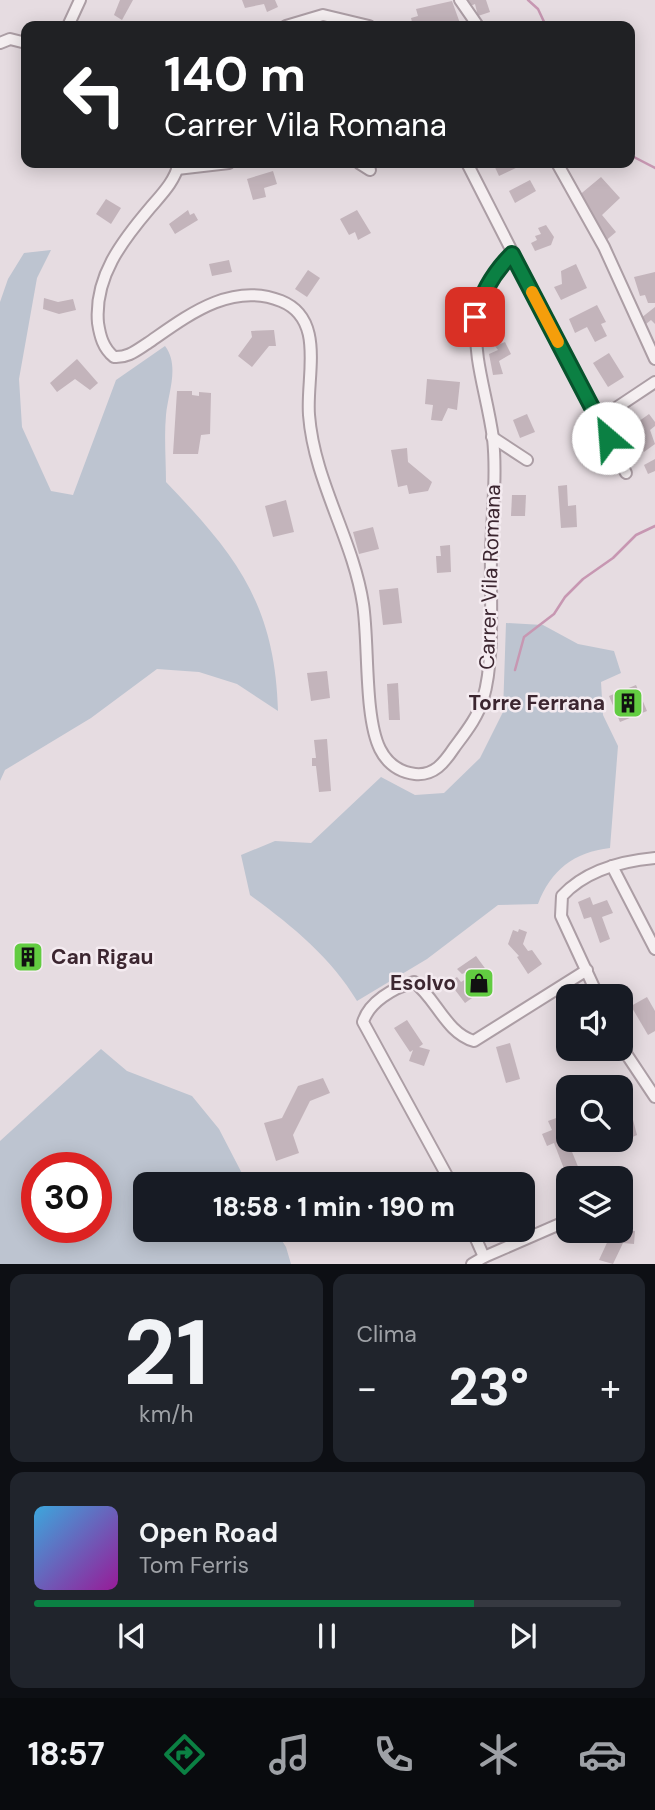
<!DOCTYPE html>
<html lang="es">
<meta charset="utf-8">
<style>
:root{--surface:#171b24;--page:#20242c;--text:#f1f3f6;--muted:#9ea1a6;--line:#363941;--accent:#0b8043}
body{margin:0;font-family:"DM Sans",sans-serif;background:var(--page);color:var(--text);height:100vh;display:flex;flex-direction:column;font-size:26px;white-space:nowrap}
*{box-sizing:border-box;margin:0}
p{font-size:23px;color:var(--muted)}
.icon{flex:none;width:38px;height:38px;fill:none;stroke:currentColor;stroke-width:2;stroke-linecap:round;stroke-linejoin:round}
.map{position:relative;height:1264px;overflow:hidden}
.sheet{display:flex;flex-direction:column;gap:10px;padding:10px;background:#0d0f14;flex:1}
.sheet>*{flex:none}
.hud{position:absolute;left:21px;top:21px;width:614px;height:147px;border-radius:14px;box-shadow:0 4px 18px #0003;background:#202124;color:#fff;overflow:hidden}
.tools{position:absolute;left:556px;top:984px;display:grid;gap:14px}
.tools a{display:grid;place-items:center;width:77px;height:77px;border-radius:14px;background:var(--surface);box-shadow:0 4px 18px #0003;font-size:35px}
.speed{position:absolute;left:21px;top:1152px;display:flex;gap:14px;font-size:35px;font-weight:700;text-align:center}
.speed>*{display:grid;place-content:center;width:91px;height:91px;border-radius:50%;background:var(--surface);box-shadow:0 4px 18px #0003;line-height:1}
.speed .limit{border:10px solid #d22;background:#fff;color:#111}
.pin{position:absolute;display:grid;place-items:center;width:60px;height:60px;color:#fff;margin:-30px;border-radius:14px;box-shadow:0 4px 10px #0006}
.me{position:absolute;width:77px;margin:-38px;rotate:333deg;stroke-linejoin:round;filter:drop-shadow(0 0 5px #0008)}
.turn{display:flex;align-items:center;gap:24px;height:147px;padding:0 28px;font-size:32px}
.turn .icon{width:91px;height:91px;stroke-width:2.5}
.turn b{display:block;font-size:49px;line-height:60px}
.big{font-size:52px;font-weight:800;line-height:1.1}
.sheet .tile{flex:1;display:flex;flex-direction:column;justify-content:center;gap:10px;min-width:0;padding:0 24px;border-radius:14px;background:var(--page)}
.sheet .dial{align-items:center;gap:0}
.dial b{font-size:91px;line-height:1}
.song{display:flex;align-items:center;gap:21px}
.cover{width:84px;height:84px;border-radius:10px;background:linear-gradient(135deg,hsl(200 70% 55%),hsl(300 70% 35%))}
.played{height:7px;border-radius:4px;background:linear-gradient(90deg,var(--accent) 75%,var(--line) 75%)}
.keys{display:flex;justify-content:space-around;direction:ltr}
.heat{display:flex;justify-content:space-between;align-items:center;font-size:38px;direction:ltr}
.sheet .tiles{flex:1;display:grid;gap:10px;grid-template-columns:1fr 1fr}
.tile:last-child{grid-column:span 2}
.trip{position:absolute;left:133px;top:1172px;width:402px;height:70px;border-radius:14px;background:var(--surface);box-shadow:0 4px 18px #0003;font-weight:800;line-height:70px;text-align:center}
.menu{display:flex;height:112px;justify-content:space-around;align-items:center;background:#090b0e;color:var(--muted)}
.menu .icon{width:49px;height:49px}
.menu .on{color:var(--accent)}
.menu b{font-size:32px;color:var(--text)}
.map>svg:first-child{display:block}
</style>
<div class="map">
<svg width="655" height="1264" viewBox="0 0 655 1264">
<rect width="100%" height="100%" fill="#e6dce1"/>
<g fill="#bdc4d0" fill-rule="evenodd">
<path d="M51,250L37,278L19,379L22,427L51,491L73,495L116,380L165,346C180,366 168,393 166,415C164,437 166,460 166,482C237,556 275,605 278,711L237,684L199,672L157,669L91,718L5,770L0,781V302L8,279L24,253Z"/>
<path d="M506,623L543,625L578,644L614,651L621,673L601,682L603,715L618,746L610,848C574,852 551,870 538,904L498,905L427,959L357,1001C331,957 290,924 250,895L241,855L275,841L311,843L381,777L415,795L444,793L480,758L503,712Z"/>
<path d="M101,1049L127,1071L192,1096L219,1129L248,1185H145V1230H275L286,1247L291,1264H0V1141ZM37,1167H96V1227H37Z"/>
</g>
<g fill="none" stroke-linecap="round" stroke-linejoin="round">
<g stroke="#c797b2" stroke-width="2.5">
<path d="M528,0L538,9L546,26"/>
<path d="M630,155L655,168"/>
<path d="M515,670L524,637L554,614L565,597L583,579L613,558L636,535L655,526"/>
</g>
</g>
<g fill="#c3b4bb">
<path d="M120,0H133L122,20L114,15Z"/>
<path d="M242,0H275L278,7L267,12L264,4L245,8Z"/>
<path d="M465,0H486L490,12L478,16L475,4L468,7Z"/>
<path d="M452,1L461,26H413L411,18L418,16L416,9Z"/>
<path d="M493,163H518L520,166L499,176Z"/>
<path d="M273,171L277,184L264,188L266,197L253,200L247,179Z"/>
<path d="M601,177L620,198L602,215L616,232L603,243L577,197Z"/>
<path d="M530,180L536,191L515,203L509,191Z"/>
<path d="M106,199L121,208L111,224L96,214Z"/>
<path d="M188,210L190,215L194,213L198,220L175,234L169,224Z"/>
<path d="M357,210L371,233L358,240L355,232L349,235L340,219Z"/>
<path d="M546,225L554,237L551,245L535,251L531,243L537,240L535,236L541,234L538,228Z"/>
<path d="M229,260L232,272L212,276L209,264Z"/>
<path d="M576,264L587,288L561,300L554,287L562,284L561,271Z"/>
<path d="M308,270L320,278L307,297L295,289Z"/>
<path d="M655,272V303H648L645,295L640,296L634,277Z"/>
<path d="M44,298L58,302L73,299L76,310L59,314L43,309Z"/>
<path d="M597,305L606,322L601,324L607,336L595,342L587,327L575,333L569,319Z"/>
<path d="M655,307V324L651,320L646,324L641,318Z"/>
<path d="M274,330L276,346H269L252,367L238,356L252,337L251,331Z"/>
<path d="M505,342L511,354L499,361L503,374L493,375L489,354L498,350L495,346Z"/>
<path d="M609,353L624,377L608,387L593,363Z"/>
<path d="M77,359L98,383L90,390L75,379L57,392L50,383Z"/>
<path d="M427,379L460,382L457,410L448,408L442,421L431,420L433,405L425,404Z"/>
<path d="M177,391H192V395L199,396V392L211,393L210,434L201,435L198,454H173Z"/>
<path d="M527,414L535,432L520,438L513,420Z"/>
<path d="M649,414L655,422V426L650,430L655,444L644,452L633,437L630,439L624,432Z"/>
<path d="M407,448L408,462L432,482L428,491L409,494L407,485L398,487L391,450Z"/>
<path d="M655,459V471L648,474L644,465Z"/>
<path d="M567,485L568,506L576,505L577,527L561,528L558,486Z"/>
<path d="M512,495H526L525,516H511Z"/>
<path d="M286,500L294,532L273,537L265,506Z"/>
<path d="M373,527L379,549L359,554L353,532Z"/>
<path d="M450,545L451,572L437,573L436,556H441L440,546Z"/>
<path d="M398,588L402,623L383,625L379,590Z"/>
<path d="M327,671L330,698L311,701L307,673Z"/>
<path d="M398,683L400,720H389L387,684Z"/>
<path d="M636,685L647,711L620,722L609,696Z"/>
<path d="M327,739L331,791L319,792L316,766H312V758H316L314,740Z"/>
<path d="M590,897L593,905L607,900L613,913L602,917L610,939L600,943L591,917L584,919L578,902Z"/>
<path d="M519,929L527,932L523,944L528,951L532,950L542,964L528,974L517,957L519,956L508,944L513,930L518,932Z"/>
<path d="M17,944L28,945L27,950L42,952L40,965L15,962Z"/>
<path d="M476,956L490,975L485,979L489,986L465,1003L449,982L457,977L461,982L471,976L467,972L462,974L457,969Z"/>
<path d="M647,997L655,1011V1031L648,1035L631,1006Z"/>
<path d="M407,1020L423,1044L419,1047L430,1050L424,1066L409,1061L413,1050L410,1052L394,1028Z"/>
<path d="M510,1043L520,1079L506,1083L496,1047Z"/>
<path d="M323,1078L330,1093L310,1101L293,1135L299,1153L276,1161L264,1123L282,1118L298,1086Z"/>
<path d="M632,1116L637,1135L626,1140L627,1146L612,1151L608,1139H621V1119Z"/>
<path d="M559,1117L563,1126L567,1124L569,1139H575L568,1142L579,1169L566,1174L554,1143L547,1146L542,1134L552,1130L548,1121Z"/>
<path d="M515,1175L519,1185H490Z"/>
<path d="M626,1230L635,1231L634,1244L623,1243L613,1264L599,1260L611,1234H626Z"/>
</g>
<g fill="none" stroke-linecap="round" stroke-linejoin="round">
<g stroke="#ac9ea5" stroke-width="14">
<g id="minor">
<path d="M460,0L478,26"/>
<path d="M68,26L80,0"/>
<path d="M286,26L323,15L369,26"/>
<path d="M0,43L10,39L26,43"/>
<path d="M179,163C175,181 162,194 150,208C122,241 94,277 98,323C100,336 103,348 114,357C128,358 137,350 148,343C187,316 231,281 281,301C326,319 306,376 309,415C314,481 353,539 363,604C369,642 364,717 380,749C387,763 399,772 415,774C434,776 444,763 454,748C465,733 478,717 483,699C495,660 490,595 491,553C492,515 497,476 493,438C483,367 452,314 512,254"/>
<path d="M359,163L370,170"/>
<path d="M467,163L598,420L655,382"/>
<path d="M557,163L604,247L655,359"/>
<path d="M177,169L229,163"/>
<path d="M598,420L626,473"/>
<path d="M492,437L527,460"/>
<path d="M612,866L655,949"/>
<path d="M598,996L561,916L562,896C585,871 622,861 655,858"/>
<path d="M621,1046L655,1097"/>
<path d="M452,1185L363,1022C369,1002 393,988 414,982C436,998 446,1033 474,1041L587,970"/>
<path d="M484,1257L569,1220"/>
<path d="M472,1264L484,1257L472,1230"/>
</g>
</g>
<use href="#minor" stroke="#f5eff1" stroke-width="10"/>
</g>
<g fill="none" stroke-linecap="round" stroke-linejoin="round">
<g stroke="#07532c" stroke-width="18">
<path id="route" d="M475,317C482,292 494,272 512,254L608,438"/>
</g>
<use href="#route" stroke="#0b8043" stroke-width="12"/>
<path stroke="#f59e0b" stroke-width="12" d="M532,292L558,342"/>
</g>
<defs>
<g id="building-square" transform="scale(1.575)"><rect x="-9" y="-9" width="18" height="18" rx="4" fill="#62cc41" stroke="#f4ebf0"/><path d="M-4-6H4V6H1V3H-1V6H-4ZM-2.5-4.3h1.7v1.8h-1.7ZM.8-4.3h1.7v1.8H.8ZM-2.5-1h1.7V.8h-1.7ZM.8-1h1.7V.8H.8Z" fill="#111"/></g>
<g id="shop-square" transform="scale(1.575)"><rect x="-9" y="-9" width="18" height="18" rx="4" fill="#62cc41" stroke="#f4ebf0"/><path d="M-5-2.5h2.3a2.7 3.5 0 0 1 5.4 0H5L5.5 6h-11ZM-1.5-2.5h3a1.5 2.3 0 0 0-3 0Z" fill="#111"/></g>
</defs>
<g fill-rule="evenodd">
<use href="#building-square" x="628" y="703"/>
<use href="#building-square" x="28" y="957"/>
<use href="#shop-square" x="479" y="983"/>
</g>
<g text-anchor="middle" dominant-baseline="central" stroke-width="5" stroke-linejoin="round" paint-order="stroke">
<g font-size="21" fill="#3c2630" stroke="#f4ebf0">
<text transform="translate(490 577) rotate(-88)">Carrer Vila Romana</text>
</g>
<g font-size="21" font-weight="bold" fill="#3c2630" stroke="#f4ebf0" text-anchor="end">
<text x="605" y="703">Torre Ferrana</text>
<text x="51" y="957" text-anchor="start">Can Rigau</text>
<text x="456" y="983">Esolvo</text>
</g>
</g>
</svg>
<div class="tools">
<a><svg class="icon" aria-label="sound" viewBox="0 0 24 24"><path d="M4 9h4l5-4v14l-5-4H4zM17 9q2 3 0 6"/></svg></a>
<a><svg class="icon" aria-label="search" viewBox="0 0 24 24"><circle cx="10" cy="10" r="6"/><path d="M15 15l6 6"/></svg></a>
<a><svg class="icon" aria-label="layers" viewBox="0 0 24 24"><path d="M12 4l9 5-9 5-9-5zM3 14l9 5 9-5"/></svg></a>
</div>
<div class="speed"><div class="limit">30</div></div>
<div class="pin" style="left:475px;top:317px;background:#d93025"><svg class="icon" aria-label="arrive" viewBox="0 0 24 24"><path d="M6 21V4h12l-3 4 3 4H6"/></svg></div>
<svg class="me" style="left:608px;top:438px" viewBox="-20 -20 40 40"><circle r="19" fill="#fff"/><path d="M0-13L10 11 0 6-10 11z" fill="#0b8043"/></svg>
<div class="trip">18:58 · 1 min · 190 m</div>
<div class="hud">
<div class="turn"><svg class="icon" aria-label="left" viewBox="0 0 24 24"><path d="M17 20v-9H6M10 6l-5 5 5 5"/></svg><div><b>140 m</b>Carrer Vila Romana</div></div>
</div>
</div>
<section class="sheet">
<div class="tiles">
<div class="tile dial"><b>21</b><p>km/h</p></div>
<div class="tile"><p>Clima</p>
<div class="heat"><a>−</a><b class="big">23°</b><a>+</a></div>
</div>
<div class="tile">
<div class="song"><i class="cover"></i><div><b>Open Road</b><p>Tom Ferris</p></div></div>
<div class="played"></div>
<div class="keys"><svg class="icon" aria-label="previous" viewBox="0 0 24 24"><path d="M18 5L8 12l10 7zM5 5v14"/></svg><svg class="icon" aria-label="pause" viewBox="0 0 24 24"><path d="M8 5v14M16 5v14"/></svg><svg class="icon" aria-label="next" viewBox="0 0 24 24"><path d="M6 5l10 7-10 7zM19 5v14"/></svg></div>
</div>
</div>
</section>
<nav class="menu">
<b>18:57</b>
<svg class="icon on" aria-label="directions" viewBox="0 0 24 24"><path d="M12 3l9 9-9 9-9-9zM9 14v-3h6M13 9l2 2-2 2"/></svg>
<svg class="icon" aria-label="music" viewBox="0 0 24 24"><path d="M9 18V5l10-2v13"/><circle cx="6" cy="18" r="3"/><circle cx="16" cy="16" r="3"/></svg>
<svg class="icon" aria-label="phone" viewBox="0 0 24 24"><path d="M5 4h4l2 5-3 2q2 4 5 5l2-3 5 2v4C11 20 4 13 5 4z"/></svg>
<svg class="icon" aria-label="climate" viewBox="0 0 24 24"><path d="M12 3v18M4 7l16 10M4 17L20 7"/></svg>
<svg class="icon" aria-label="car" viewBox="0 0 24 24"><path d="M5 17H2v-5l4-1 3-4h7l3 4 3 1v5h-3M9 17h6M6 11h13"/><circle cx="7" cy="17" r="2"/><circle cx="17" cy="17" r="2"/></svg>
</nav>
